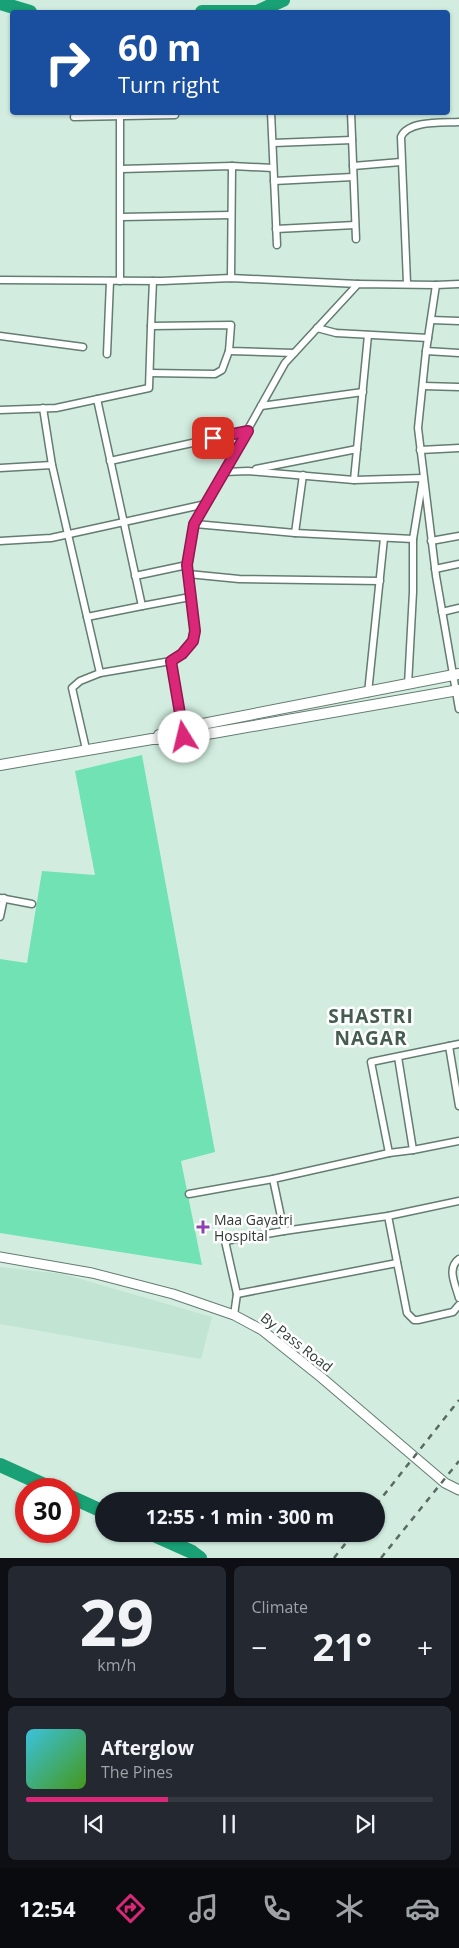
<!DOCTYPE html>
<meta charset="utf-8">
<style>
:root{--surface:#171b24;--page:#242831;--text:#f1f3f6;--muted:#9ea1a6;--line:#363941;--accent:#db2777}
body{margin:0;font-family:"Open Sans",sans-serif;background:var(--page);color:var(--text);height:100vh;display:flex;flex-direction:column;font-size:19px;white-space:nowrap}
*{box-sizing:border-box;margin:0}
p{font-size:16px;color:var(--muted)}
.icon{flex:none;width:28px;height:28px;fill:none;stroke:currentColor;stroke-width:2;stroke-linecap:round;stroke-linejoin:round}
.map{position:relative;height:1558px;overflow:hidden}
.panel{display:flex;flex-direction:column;gap:8px;padding:8px;background:#0d0f14;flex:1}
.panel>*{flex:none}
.guide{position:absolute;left:10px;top:10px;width:440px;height:105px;border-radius:5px;box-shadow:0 1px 4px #0004;background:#1a4fa0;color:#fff;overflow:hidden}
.speed{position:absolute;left:15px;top:1478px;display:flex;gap:10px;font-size:25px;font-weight:700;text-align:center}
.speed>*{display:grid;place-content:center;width:65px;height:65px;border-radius:50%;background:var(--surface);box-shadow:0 1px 4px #0004;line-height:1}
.speed .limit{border:8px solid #d22;background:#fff;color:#111}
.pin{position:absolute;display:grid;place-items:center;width:42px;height:42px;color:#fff;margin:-21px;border-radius:10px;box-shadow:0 2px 8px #0006}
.me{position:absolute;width:55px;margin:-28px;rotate:351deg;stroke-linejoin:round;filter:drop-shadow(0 0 4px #0008)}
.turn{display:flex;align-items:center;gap:18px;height:105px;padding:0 25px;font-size:22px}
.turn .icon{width:65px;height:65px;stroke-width:2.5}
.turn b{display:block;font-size:35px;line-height:42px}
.big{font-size:38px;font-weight:700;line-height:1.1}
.panel .widget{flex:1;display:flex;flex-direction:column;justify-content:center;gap:8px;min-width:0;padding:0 18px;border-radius:8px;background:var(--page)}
.panel .dial{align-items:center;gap:0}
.dial b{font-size:65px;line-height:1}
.song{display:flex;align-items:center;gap:15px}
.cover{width:60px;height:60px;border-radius:8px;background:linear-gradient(135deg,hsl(190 70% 55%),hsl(100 70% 35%))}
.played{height:5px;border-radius:2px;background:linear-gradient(90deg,var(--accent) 35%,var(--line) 35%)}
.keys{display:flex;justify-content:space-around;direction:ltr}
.heat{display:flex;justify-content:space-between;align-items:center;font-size:28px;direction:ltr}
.panel .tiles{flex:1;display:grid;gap:8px;grid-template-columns:1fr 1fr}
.widget:last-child{grid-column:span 2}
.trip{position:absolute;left:95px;top:1492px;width:290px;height:50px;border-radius:25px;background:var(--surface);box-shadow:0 1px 4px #0004;font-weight:700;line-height:50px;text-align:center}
.tab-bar{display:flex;height:80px;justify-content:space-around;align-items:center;background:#090b0e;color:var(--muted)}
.tab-bar .icon{width:35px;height:35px}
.tab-bar .selected{color:var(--accent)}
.tab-bar b{font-size:22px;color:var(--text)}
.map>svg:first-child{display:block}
</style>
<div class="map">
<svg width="459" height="1558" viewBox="0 0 459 1558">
<rect width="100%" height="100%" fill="#d2ede0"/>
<path fill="#c1e4d3" d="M0,1267L63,1274L212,1317L201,1359L0,1324Z"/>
<path fill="#71e2b4" d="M142,755L215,1152L181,1161L202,1265L0,1233V959L27,963L42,871L95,875L75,771Z"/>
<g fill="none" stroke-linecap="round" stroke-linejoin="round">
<g stroke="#19a074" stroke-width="14">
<path d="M0,3L30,12"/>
<path d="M202,12H257L283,0"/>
<path d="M0,1465L53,1489"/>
<path d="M69,1496L104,1512"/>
<path d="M152,1534L192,1552L200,1558"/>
</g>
<g stroke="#647c71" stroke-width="9">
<g id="street">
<path d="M271,112L277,245"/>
<path d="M351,112L356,239"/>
<path d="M74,117L175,115"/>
<path d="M273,143L352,140"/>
<path d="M353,166L401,162"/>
<path d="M121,169L232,166L273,168"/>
<path d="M274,181L353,177"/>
<path d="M121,217L231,215"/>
<path d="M276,229L355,225"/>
<path d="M231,278L232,166"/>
<path d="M0,280L162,281L231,278L358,284"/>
<path d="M120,281V117"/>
<path d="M153,281L151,326L231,325L229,351L294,353"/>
<path d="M407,283L401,137C408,120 443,123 459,122"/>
<path d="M459,284L436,285L426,351L418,428L436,576L459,709"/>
<path d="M431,320L459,321"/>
<path d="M317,328L336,333L428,338"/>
<path d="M0,336L83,347"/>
<path d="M426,351L459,353"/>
<path d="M107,354L110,281"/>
<path d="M150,373L215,374L222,370L229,351"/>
<path d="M423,386L459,387"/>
<path d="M261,406L363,392"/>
<path d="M43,408L52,465L100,673L80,681L72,688L86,749"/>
<path d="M0,410L56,408L149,388L151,326"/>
<path d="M420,450L459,448"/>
<path d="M110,461L247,431"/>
<path d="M0,468L52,465"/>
<path d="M256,469L357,449"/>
<path d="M224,472L248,471L354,480L423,478L413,539V592L408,685"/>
<path d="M354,480L368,335"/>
<path d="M195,524L295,533L303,475"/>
<path d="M295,533L413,539"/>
<path d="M0,541L51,538L206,504"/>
<path d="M431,541L459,536"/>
<path d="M435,569L459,564"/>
<path d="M188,574L239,579L380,581"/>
<path d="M135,576L187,565"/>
<path d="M142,606L190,597"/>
<path d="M442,612L459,608"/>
<path d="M87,617L142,606L97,399"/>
<path d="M100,673L171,661"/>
<path d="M368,693L384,538"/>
<path d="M183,730L171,661C184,653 192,646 195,631L187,565L195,524L285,363L358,284L436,285"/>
<path d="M0,898L32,904"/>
<path d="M0,917L4,898"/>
<path d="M449,1046L459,1106"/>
<path d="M398,1057L413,1150L389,1153L371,1062L459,1044"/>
<path d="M413,1150L459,1141"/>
<path d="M389,1153L273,1179L284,1231L225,1241L237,1294L397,1263"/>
<path d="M189,1194L273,1179"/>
<path d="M459,1201L388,1216L407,1313L414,1320H418L453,1312L459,1305"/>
<path d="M284,1231L388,1216"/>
<path d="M459,1259C446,1268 456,1286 459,1298"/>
<path d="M234,1315L237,1294"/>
</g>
</g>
<g stroke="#647c71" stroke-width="11">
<path id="secondary" d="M0,1257L92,1273L173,1294L234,1315L262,1330L322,1378L445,1483L459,1490"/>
</g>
<g stroke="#647c71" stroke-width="12">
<g id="primary">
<path d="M159,735L182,728L459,674"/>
<path d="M0,765L152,739H168L213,733L459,690"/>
</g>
</g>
<use href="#street" stroke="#fff" stroke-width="6"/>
<use href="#secondary" stroke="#fff" stroke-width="9"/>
<use href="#primary" stroke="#fff" stroke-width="10"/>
<g stroke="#5a6962" stroke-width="2.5" stroke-dasharray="6 6" stroke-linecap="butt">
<path d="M376,1505L459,1400"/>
<path d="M334,1558L353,1534"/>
<path d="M381,1558L459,1461"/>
</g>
</g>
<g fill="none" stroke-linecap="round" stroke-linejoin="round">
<g stroke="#8e194d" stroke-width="12">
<path id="route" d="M184,737L171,661L182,654L193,641L195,631L187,565L194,524L248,431L213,438"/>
</g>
<use href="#route" stroke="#db2777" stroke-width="9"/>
</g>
<path fill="#8f41b1" stroke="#fff" stroke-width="2" d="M200.5 1219.5h5v5h5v5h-5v5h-5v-5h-5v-5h5z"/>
<g text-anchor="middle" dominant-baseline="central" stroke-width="5" stroke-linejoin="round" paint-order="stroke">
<g font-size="14" fill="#303b35" stroke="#fff" text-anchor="start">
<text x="214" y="1219">Maa Gayatri<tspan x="214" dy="16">Hospital</tspan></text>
</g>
<g font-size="14" fill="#303b35" stroke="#fff">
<text transform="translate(297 1342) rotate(38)">By Pass Road</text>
</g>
<g font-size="19" font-weight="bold" letter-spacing="1" fill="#455c51" stroke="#fff">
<text x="371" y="1016">SHASTRI<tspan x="371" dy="22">NAGAR</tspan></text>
</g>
</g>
</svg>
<div class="speed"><div class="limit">30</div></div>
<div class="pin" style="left:213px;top:438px;background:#d93025"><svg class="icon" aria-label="arrive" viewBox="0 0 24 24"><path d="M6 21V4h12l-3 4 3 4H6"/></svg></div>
<svg class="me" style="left:184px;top:737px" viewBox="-20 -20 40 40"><circle r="19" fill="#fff"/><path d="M0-13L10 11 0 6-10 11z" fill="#db2777"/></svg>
<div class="trip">12:55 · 1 min · 300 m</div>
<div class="guide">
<div class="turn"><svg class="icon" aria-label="right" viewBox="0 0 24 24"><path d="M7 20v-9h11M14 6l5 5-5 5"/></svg><div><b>60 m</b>Turn right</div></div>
</div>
</div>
<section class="panel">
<div class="tiles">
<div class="widget dial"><b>29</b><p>km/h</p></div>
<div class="widget"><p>Climate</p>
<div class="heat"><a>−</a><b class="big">21°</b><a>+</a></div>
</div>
<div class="widget">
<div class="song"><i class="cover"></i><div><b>Afterglow</b><p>The Pines</p></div></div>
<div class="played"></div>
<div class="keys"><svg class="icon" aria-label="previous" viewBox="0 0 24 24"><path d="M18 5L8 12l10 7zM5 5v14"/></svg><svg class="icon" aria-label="pause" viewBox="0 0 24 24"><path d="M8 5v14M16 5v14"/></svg><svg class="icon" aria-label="next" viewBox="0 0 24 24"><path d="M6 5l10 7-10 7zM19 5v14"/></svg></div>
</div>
</div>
</section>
<nav class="tab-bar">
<b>12:54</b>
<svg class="icon selected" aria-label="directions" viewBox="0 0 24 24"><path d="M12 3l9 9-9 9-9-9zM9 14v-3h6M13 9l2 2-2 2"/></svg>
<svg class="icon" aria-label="music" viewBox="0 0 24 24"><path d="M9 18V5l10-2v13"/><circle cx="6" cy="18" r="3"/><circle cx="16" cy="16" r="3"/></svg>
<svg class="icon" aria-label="phone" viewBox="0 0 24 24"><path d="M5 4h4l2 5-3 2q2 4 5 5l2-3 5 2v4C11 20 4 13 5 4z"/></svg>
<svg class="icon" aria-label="climate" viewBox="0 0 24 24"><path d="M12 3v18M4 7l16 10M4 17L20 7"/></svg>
<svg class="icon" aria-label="car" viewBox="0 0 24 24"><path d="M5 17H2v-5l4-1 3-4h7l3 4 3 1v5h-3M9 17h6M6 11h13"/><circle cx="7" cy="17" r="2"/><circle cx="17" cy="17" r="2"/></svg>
</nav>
